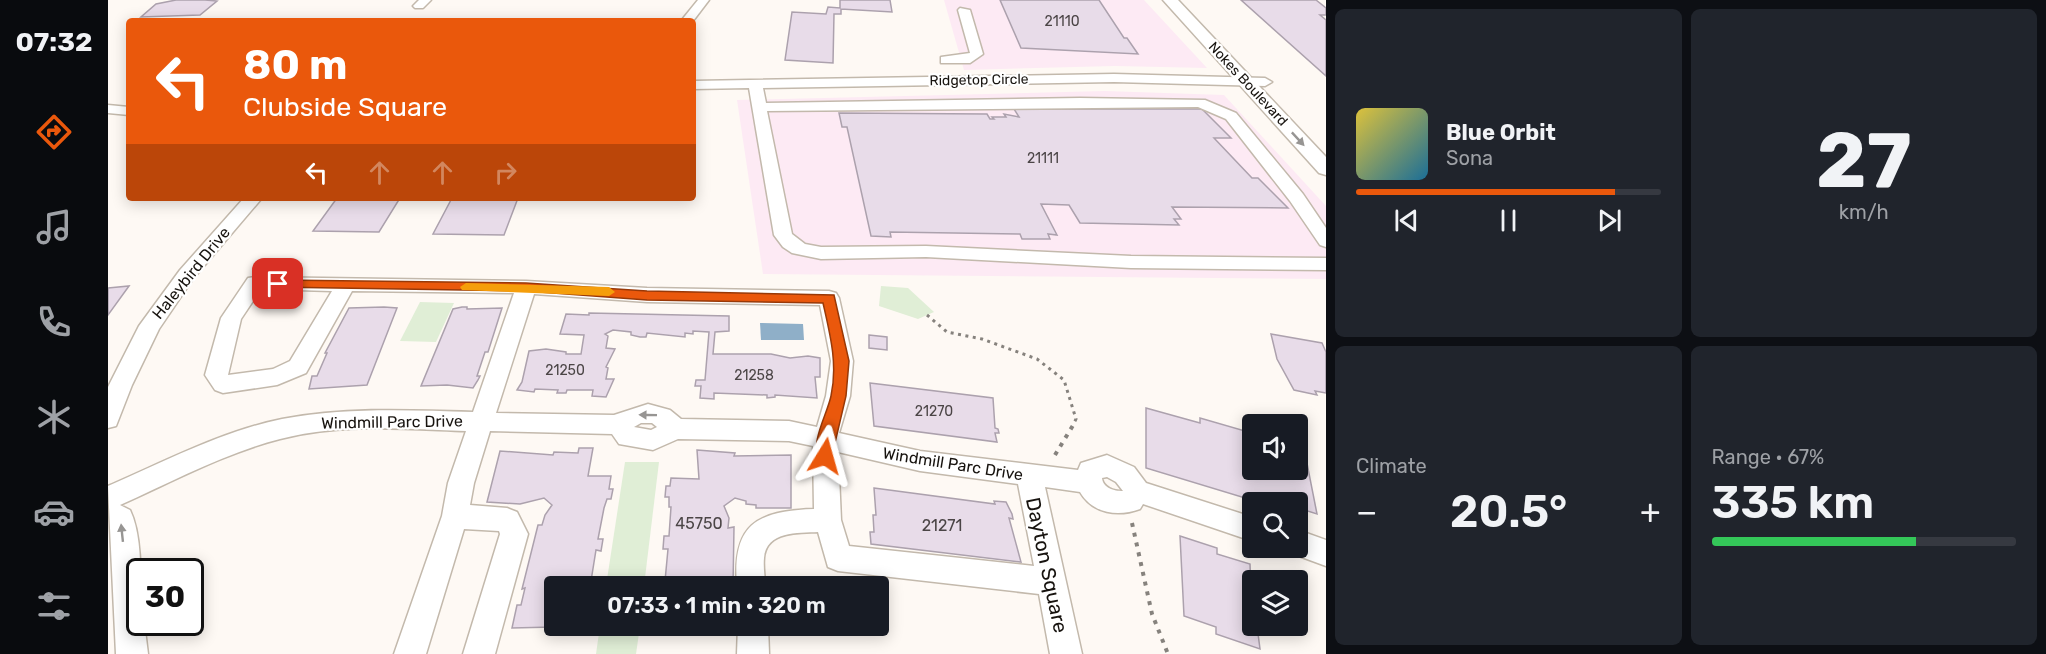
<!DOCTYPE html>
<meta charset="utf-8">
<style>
:root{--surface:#171b24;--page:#20242c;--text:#f1f3f6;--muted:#9ea1a6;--line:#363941;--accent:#ea580c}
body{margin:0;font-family:Rubik,sans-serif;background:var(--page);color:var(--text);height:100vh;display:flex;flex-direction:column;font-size:22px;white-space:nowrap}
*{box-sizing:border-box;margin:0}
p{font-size:20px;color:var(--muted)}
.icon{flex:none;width:33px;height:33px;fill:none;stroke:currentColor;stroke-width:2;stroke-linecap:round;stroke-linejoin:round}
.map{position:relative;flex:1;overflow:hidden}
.panel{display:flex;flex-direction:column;gap:9px;padding:9px;background:#0d0f14;width:720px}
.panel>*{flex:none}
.hud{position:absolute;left:18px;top:18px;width:570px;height:183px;border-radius:6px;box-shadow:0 3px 15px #0003;background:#ea580c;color:#fff;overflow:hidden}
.buttons{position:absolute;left:1134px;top:414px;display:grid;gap:12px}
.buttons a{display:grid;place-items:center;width:66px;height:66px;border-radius:6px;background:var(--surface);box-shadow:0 3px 15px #0003;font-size:30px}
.speed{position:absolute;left:18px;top:558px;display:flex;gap:12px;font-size:30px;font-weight:700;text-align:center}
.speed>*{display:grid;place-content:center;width:78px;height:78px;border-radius:50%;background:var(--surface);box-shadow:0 3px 15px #0003;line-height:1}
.speed .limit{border:3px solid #111;border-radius:9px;background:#fff;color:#111}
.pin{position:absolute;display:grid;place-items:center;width:51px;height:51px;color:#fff;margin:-26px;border-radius:12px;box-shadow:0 3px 9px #0006}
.me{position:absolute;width:66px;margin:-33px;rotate:8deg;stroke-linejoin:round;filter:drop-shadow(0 0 4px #0008)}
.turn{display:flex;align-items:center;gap:21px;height:126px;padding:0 18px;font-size:27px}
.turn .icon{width:78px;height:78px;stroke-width:2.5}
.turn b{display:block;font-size:42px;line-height:51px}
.lanes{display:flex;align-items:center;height:57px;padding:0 18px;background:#0003;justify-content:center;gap:30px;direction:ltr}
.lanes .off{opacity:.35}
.big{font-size:45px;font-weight:600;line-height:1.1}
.panel .widget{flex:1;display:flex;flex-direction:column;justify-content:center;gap:9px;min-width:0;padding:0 21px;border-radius:9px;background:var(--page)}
.panel .dial{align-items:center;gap:0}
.dial b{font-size:78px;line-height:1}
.song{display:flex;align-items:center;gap:18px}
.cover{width:72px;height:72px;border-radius:9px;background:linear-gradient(135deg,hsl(50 70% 55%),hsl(200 70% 35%))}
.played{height:6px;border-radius:3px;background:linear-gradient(90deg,var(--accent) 85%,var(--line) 85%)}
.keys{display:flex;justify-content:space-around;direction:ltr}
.heat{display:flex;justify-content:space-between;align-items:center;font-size:33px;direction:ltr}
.charge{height:9px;border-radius:4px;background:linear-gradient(90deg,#34c759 67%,var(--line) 0)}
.panel .tiles{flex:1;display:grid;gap:9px;grid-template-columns:repeat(2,1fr)}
.trip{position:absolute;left:436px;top:576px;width:345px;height:60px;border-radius:6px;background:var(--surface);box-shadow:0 3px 15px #0003;font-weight:600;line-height:60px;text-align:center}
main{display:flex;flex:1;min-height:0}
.tab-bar{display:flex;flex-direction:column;width:108px;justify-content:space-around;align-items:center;background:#090b0e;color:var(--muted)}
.tab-bar .icon{width:42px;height:42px}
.tab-bar .current{color:var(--accent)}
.tab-bar b{font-size:27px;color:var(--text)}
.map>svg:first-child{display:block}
</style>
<main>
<nav class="tab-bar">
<b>07:32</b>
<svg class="icon current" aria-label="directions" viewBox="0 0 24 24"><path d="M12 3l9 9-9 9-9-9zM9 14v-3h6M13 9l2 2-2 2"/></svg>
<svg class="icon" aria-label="music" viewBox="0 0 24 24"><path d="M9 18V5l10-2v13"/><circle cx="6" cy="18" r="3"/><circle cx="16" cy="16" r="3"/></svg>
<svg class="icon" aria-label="phone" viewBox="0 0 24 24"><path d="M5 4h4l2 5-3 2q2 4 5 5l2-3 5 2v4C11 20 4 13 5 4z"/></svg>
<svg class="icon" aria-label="climate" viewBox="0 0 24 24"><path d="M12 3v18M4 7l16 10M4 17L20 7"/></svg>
<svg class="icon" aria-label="car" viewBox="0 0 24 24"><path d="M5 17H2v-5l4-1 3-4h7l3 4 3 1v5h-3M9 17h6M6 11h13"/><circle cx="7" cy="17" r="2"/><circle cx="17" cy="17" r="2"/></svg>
<svg class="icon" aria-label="filters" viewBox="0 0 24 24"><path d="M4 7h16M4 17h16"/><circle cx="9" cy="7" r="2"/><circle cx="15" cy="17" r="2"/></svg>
</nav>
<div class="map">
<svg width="1218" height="654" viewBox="0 0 1218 654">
<rect width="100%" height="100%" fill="#fef9f4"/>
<g fill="#fdeaf4">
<path d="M836,0H1036L1099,68L1007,66L856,70Z"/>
<path d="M997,91L1116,95L1218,206V279L655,274L629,100Z"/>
</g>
<g fill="#e0eed6">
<path d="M773,286L800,288L826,312L810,319L771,306Z"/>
<path d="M312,302L346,303L328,342L292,341Z"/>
<path d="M517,462H551L536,586H498Z"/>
<path d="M492,626H532L528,654H488Z"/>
</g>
<path fill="#8fafc8" d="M652,323L695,324L696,340H653Z"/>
<g fill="#e8dce9" stroke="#aca1ad" stroke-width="1.5">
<path d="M68,0H97L109,1L92,15L33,17L48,4Z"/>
<path d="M732,0H782L784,12L733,9V14H726L725,63L677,60L684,12L718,14L720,7L732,8Z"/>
<path d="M892,0H991L1016,38H1019L1030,54L913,48Z"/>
<path d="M1133,0H1208L1218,8V15H1212L1218,20V76Z"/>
<path d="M906,109H1094L1123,138H1106L1144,178H1150L1180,208L1064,207L1073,219H1066L1071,225L972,223L961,205L933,204L949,235L940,234L942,239H914L912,234L782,232L783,237L763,236L739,127H734L731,113L879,114L882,119H886L884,117H898L896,114L911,117Z"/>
<path d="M229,198H292L271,232L205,231Z"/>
<path d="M344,198H410L396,235L325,234Z"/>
<path d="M21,286L0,315V288Z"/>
<path d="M276,307L289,308L259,385L201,389L204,376H209L219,353H217L241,308Z"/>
<path d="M354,307H359V309L394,308L380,352H377L369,376H372L370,380L365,388L339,385L313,386L345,309Z"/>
<path d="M481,313L621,316V331L607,332L605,354H663L682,358L700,356L712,358V377H707L709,398L667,395V397L659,398V395L606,393V399L592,398L593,386H587L588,380H597L601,332L585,331V334L577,333V337L539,333L538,337H532L523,335V332L505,330L497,334L500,336L498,348L507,349L498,367L500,368L498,379H506L498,397L484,396L485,390H459L458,393H449L450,390L427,389L426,392L409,390L414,382L421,351L438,349L458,352V354H473L476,335L452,334L458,314L481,315Z"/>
<path d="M1163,334L1214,343L1218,352V393L1207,391L1209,395L1186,390L1169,359Z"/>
<path d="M761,335L779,337V350L761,348Z"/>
<path d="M762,383L885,398L887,428L890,429L891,433H887L889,442L766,426Z"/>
<path d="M1038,408L1092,423V418L1144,433V470H1190V446L1196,448L1209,514L1190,508V502H1172L1147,495V501L1038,468Z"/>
<path d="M471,448H485L480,476H503L501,489H505L503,499H499L496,508L490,539H495L493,551L488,550L483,581H487L486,586H447L445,627L404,628L409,605H413L417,588L414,589L430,525H434L437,515L444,505L436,498L412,504L379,502L392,451L445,455L446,452L470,453Z"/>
<path d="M589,450L627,453L626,456L683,455V508H648V505L638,504V501L627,498L616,506L621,518L620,528L626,527L625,586H554L555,581H557L560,549H555L556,536H561L563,507H561V497H557L558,486H562L563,478L591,479Z"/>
<path d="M766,488L887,504L886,501L898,502L904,514L905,519L901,518L913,562L763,544L762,532H766L765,515H768Z"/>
<path d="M1072,536L1109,548V554L1142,564L1144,626H1149L1152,649L1108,634V627L1076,616Z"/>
<path d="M586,626H622V631L586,627Z"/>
</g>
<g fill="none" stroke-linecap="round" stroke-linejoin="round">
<g stroke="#c3b9ac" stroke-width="3">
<g id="minor">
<path d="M311,0H323L315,8H307L305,6Z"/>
<path d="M590,0H601L585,21H573Z"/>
<path d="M852,8L862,10L875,54L862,63H833V57L862,53L850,10Z"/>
<path d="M1006,74L1157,78L1164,82L1157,86L1006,82L655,88L658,103L972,98L1097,100L1128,113L1195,194L1218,228V247L1212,245L1182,201L1118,119L1090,107L659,111L684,234L697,244L713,247L818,246L1023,256L1218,258V270L1023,268L818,257L713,259L684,253L675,247L666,235L641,88L585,89V81Z"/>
<path d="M0,105L21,107V115L0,113Z"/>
<path d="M136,198H154L85,279L51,329L24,385L8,426L0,428V387L31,326L72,270Z"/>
<path d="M147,277L418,281L539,288L721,291L728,293L731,298L745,361L742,396L731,433L812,451L970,470L973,463L999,455L1026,467L1038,483L1144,517V541L1035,504L1032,509C1010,517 985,514 972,492L937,487L974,654H942L931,594L730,571L720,567L710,532C690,533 658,531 656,558C655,567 657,577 657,586H629C624,525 648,511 706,509L705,446L681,441L570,439L545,450L511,444L504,434L382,431L366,483L362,505L399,508L409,512L420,534L387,654H355L392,534L391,531L356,529L318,654H286L334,516L340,483L358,431C297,429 232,423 172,439C117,453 64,482 12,505L22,510C36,539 32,590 32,622H36L40,654H8L0,486C56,462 114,431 174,419C237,407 301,410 365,412L406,293L244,291L198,373L169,385L115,393L107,390L97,375L113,318L140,278ZM153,289L224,291L182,361L165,369L120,375L133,319ZM426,294L539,302L712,305L723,361L718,396L709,427L681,421L573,419L562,410L540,404L506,415L388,413ZM533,423H544L549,427L543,430L526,427ZM730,452L812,471L910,484L926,566L741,546L733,520ZM999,477L1008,482L1015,491C1006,491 995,488 994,478Z"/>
<path d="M1190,530L1218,540V566L1180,552L1178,548H1190Z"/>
<path d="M630,626H660L661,654H629Z"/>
</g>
</g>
<g stroke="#c3b9ac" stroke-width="3">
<path id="major" d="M1055,0H1070L1218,157V175L1211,173Z"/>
</g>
<path stroke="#86827d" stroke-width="3" stroke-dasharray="3 4.5" stroke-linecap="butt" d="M819,315L839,332L874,339L929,359L956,380L968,419L966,423"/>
<g stroke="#86827d" stroke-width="4" stroke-dasharray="4 6" stroke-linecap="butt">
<path d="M947,455L967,422"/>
<path d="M1024,523L1044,614L1060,654"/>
</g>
<use href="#minor" fill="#fff" fill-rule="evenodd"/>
<use href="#major" fill="#fff" fill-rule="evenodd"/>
</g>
<defs><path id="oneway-solid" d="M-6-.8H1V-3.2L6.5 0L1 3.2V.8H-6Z" transform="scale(1.5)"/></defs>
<g fill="#979593">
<use href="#oneway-solid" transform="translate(1190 139) rotate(47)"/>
<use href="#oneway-solid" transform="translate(540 415) rotate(-179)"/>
<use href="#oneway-solid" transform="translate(14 533) rotate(-96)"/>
</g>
<path fill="#ea580c" stroke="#983908" stroke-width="1.5" d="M170,280L418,283L539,291L726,295L741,361L738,396L723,460H711C702,442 719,415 723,396C730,364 722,334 715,303L539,300L418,291L165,287L163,284Z"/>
<path fill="#f59e0b" d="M358,283L501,287L507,292L501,296L354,290L352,287Z"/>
<g text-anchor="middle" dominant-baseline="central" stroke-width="4.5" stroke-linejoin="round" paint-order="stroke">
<g font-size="14" fill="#4b4546">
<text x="954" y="21">21110</text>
<text x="935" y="158">21111</text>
<text x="457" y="370">21250</text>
<text x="646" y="375">21258</text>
<text x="826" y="411">21270</text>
</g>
<g font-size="14" fill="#17130f" stroke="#fff">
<text transform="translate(871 80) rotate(-1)">Ridgetop Circle</text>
<text transform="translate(1140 84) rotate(47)">Nokes Boulevard</text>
</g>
<g font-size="16" fill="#17130f" stroke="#fff">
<text transform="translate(83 273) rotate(-51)">Haleybird Drive</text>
<text transform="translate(284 422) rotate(-1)">Windmill Parc Drive</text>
<text transform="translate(845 464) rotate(9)">Windmill Parc Drive</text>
</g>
<g font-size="16" fill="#4b4546">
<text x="591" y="523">45750</text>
<text x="834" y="525">21271</text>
</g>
<g font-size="20" fill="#17130f" stroke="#fff">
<text transform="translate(939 565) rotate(78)">Dayton Square</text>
</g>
</g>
</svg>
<div class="buttons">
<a><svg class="icon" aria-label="sound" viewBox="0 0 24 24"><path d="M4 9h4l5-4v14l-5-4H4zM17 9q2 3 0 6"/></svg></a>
<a><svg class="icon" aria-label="search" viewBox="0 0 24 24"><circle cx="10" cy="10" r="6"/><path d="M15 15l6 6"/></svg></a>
<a><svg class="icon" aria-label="layers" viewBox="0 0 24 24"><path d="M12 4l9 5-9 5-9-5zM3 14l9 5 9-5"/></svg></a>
</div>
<div class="speed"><div class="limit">30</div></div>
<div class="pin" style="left:170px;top:284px;background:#d93025"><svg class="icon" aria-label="arrive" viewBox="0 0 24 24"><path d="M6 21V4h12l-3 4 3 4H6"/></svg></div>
<svg class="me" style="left:717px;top:456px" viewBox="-20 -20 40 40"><path d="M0-17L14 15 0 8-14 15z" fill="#ea580c" stroke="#fff" stroke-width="4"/></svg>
<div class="trip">07:33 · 1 min · 320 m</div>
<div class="hud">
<div class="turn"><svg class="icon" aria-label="left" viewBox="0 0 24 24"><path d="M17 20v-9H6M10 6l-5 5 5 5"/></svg><div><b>80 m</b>Clubside Square</div></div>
<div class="lanes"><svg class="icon" aria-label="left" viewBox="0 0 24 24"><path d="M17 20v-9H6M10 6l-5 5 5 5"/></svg><svg class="icon off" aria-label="ahead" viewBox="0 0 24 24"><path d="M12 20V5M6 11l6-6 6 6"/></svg><svg class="icon off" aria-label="ahead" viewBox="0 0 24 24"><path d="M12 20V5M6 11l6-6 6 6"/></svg><svg class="icon off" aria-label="right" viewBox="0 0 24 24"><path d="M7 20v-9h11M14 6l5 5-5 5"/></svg></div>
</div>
</div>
<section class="panel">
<div class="tiles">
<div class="widget">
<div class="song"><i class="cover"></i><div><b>Blue Orbit</b><p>Sona</p></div></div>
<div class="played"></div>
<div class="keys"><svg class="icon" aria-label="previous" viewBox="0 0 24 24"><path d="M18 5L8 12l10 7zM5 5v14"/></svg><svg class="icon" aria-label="pause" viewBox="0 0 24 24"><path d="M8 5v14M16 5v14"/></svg><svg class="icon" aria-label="next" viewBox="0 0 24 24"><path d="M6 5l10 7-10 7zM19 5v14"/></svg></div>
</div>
<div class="widget dial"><b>27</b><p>km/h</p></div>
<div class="widget"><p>Climate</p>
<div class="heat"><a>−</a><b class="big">20.5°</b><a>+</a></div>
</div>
<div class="widget"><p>Range · 67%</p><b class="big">335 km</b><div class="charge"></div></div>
</div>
</section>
</main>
